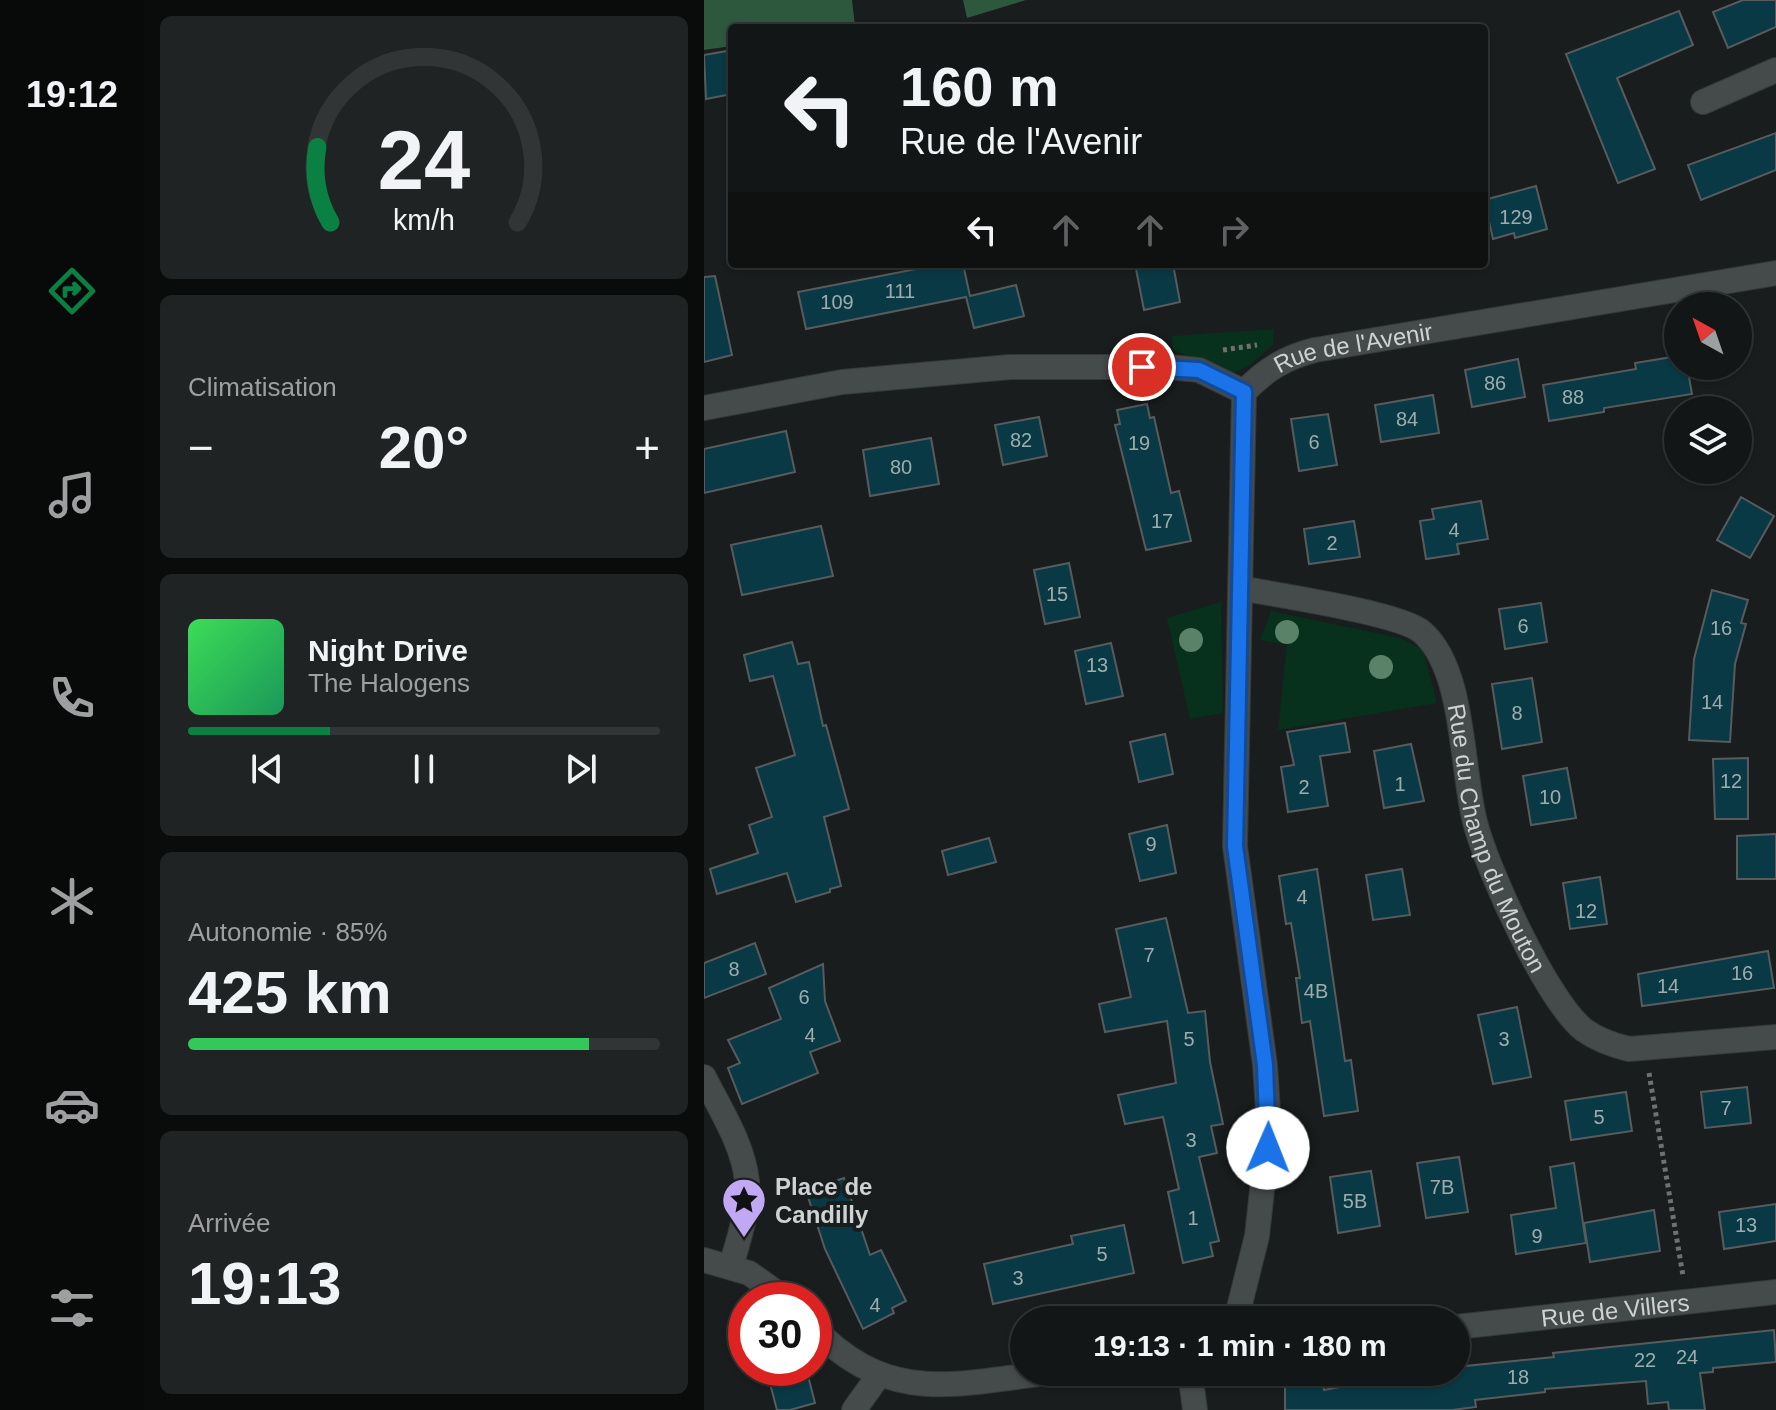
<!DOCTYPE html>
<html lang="fr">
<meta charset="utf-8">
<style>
:root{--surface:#131616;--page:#202323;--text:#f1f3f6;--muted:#9d9fa1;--line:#323535;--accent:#0b8043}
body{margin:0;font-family:Helvetica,sans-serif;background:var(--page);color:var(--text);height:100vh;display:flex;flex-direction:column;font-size:30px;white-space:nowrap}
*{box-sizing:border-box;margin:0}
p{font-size:26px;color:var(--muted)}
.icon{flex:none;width:44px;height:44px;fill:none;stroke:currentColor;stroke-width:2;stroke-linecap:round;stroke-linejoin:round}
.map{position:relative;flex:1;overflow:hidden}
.panel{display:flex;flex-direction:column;gap:16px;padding:16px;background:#0a0c0c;width:560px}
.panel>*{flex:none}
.top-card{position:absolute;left:24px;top:24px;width:760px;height:244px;border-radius:8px;box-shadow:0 2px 6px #0004,0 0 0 2px var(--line);background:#131616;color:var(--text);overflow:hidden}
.needle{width:52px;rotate:320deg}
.tools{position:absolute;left:960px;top:292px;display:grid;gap:16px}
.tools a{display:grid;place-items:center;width:88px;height:88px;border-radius:50%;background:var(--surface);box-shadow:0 2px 6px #0004,0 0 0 2px var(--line);font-size:40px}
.speed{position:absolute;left:24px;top:1282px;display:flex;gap:16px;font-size:40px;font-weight:700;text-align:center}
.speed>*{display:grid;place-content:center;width:104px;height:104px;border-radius:50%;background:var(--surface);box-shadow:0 2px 6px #0004,0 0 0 2px var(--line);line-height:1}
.speed .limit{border:12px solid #d22;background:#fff;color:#111}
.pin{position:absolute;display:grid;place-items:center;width:68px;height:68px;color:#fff;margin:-34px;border:4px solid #fff;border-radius:50%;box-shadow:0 2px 8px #0007}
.me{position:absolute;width:88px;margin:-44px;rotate:1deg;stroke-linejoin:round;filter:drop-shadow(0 0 6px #0008)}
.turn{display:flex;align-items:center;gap:28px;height:168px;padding:0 40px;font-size:36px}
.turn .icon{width:104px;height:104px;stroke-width:2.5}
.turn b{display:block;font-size:56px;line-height:68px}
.lanes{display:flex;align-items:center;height:76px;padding:0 40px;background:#0003;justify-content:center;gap:40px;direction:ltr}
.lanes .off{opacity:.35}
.big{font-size:60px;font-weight:700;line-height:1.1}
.panel .card{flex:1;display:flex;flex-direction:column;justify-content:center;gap:12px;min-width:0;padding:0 28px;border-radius:12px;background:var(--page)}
.panel .dial{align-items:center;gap:0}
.dial svg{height:208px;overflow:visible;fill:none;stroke:var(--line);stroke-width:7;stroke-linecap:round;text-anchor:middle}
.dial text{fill:var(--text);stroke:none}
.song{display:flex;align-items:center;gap:24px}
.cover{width:96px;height:96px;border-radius:12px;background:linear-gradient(135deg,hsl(130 70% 55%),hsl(150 70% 35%))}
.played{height:8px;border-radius:4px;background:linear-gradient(90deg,var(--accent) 30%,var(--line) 30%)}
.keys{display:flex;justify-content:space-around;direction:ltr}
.heat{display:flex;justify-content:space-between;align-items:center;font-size:44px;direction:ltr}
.charge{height:12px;border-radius:6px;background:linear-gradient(90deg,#34c759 85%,var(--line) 0)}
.trip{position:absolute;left:306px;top:1306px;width:460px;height:80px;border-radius:40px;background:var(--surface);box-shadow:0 2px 6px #0004,0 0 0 2px var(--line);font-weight:700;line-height:80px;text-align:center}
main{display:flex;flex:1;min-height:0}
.tab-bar{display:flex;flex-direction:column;width:144px;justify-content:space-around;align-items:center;background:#080909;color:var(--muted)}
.tab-bar .icon{width:56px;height:56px}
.tab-bar .selected{color:var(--accent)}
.tab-bar b{font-size:36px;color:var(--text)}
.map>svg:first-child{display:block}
</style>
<main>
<nav class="tab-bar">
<b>19:12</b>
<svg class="icon selected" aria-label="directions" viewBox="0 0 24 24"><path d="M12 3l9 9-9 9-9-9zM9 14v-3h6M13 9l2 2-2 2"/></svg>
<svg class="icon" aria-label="music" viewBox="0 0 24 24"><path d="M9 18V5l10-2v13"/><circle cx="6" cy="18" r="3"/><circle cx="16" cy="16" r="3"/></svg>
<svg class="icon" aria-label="phone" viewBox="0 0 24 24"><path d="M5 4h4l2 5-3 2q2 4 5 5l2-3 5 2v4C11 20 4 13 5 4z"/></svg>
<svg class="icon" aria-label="climate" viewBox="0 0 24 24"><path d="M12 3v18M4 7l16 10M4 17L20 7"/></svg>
<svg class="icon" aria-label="car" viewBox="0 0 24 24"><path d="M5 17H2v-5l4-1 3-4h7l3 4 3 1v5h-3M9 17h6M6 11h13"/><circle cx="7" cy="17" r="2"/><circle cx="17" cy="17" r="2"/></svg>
<svg class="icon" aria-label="filters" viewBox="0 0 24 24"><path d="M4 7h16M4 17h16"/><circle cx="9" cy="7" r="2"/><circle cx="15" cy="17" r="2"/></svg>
</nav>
<section class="panel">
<div class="card dial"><svg viewBox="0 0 100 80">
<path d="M14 69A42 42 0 1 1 86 69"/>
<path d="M14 69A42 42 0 0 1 9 40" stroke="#0b8043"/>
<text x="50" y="56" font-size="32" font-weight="700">24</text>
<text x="50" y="72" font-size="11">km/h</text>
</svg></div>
<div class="card"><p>Climatisation</p>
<div class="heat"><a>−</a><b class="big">20°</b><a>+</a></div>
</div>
<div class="card">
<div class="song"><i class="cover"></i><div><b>Night Drive</b><p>The Halogens</p></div></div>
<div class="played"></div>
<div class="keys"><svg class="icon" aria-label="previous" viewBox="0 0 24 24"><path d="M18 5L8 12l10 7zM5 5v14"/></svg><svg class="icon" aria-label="pause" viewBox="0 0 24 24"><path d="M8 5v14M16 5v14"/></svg><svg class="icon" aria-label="next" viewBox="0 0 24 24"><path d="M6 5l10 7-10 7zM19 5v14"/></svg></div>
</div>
<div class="card"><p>Autonomie · 85%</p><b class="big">425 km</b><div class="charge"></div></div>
<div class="card"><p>Arrivée</p><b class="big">19:13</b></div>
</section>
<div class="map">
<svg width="1072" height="1410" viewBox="0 0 1072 1410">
<rect width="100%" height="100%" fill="#191d1d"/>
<g fill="#07311c">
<path d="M570,329L569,345L546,365L529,373L469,350L468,336Z"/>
<path d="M517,602L519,713L486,719L463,618Z"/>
<path d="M567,611L696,638L719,650L733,703L574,730L583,644L556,640Z"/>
</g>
<g fill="#2d583e">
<path d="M0,0H148L151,26L28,28V46L0,50Z"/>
<path d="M259,0H322L263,18Z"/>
</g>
<g fill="#093944" stroke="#575b5d" stroke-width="2">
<path d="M1039,0H1072V27L1024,48L1009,12Z"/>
<path d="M975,11L989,45L913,78L951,169L914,183L862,54Z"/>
<path d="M23,51L28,78V94L2,99L0,55Z"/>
<path d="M1072,133V170L997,200L984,165Z"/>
<path d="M832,186L843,229L811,238L810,233L789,239L780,200Z"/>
<path d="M238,264H259L266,296L312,285L320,316L270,328L262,297L102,329L94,292Z"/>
<path d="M431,264H469L476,302L440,310Z"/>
<path d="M11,276L28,355L0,362V277Z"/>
<path d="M974,356V366H983L988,394L900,408V412L845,421L839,385L932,369L931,363Z"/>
<path d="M814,359L821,397L768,407L761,370Z"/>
<path d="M729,395L735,433L677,442L671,405Z"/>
<path d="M443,404L446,418L450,417L467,493L475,491L487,541L442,550L411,425L416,424L413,410Z"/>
<path d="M624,414L633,465L595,471L587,419Z"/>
<path d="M335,417L343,456L299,465L291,425Z"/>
<path d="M82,431L91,472L0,493V449Z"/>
<path d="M227,438L235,484L166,496L159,450Z"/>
<path d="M1037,497L1070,516L1046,558L1013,540Z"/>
<path d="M777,501L784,539L753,544L755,554L722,559L716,521L730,519L728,509Z"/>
<path d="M650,521L656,557L605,564L600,529Z"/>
<path d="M117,526L129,576L38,595L27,545Z"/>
<path d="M365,563L376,617L341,624L330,570Z"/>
<path d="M1008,590L1044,600L1037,623L1042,624L1031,664L1026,742L985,740L990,659Z"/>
<path d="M837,603L843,642L801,649L795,609Z"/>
<path d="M88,642L94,664L105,662L119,726L122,725L145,809L120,817L137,886L126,889V892L92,902L83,873L13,894L6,869L54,853L45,825L68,817L52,768L91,755L69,676L46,681L40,655Z"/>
<path d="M407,643L419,696L382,704L371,651Z"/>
<path d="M828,678L838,742L798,749L788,684Z"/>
<path d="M641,723L646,752L616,756L624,806L584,812L577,767L590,765L583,732Z"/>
<path d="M461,734L469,774L435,782L426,742Z"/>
<path d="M707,744L720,801L680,808L670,751Z"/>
<path d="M1044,758V819H1011L1009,759Z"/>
<path d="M863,768L872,818L827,825L819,776Z"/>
<path d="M463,825L472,873L436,881L425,834Z"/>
<path d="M1072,834V879H1033V836Z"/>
<path d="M285,838L292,862L244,875L238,851Z"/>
<path d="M613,869L641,1061L647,1060L654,1111L620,1116L606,1021L598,1023L592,978H596L587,923L582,924L575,876Z"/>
<path d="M698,869L706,915L669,920L662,875Z"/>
<path d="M896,877L903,924L866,929L859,883Z"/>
<path d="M462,918L484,1013L501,1011L506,1062L519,1124L507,1126L513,1153L495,1157L515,1241L506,1243L509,1256L479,1263L464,1192L475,1189L459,1117L421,1124L414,1095L472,1083L463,1021L401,1032L395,1004L427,997L412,929Z"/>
<path d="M51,943L62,974L0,998V963Z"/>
<path d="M1064,951L1070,988L938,1006L934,974Z"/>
<path d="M119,964L121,1001L136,1041L106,1052L114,1073L38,1104L24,1068L36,1063L24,1040L77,1019L65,988Z"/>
<path d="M813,1007L827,1077L789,1084L774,1015Z"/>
<path d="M1043,1087L1047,1123L1001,1128L997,1092Z"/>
<path d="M922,1092L928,1131L867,1140L861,1101Z"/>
<path d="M755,1157L764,1212L722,1218L713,1163Z"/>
<path d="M870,1163L882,1243L812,1254L807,1215L852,1208L846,1167Z"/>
<path d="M667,1171L676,1226L634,1233L626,1177Z"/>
<path d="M140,1178L166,1255L177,1250L202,1301L188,1308L190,1313L159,1329L121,1249L102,1191Z"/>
<path d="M1072,1204V1241L1020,1249L1015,1212Z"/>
<path d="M950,1210L956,1251L886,1262L880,1223Z"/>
<path d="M420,1225L430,1273L289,1304L280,1264L369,1244L367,1236Z"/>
<path d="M1070,1330L1072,1362L1009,1368V1372L996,1373L1001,1410H965L964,1402L944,1404L942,1381L841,1389V1392L771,1400L772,1407L748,1410H581V1381L618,1377L620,1390L682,1378L699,1377L700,1385L741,1379L740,1372H752V1367L850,1357L849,1353Z"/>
<path d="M92,1368H102L111,1403L86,1410H73L64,1376Z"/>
</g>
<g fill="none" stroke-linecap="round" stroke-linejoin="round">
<g stroke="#353838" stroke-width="26">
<g id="minor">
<path d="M999,102L1072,70"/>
<path id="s1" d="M0,408L138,382L306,367H465L495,370L540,392C561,370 582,357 611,350L1072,273"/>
<path id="s2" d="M536,588C572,595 696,613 718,632C761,669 757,768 771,822C783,869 843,1001 880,1030C894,1040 908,1045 925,1049L1072,1037"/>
<path d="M0,1077C16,1109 39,1144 43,1181C45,1209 35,1239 27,1266"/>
<path d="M0,1260L45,1273L83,1300"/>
<path d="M532,1320L553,1236L565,1126L561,1065L531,846L540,392"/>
<path id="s3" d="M752,1327L1072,1292"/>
<path d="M110,1328C185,1407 255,1383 351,1372"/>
<path d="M486,1372L491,1410"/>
<path d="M150,1410L175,1375"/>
</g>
</g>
<g stroke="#6e7171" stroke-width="5" stroke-dasharray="4 4" stroke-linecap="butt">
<path d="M519,350L553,345"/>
<path d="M945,1073L979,1276"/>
</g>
<use href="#minor" stroke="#454a4a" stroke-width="24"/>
</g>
<g fill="#598269">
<circle cx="583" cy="632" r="12"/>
<circle cx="487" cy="640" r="12"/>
<circle cx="677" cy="667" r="12"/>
</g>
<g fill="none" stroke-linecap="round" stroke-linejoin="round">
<g stroke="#114b97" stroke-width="20">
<path id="route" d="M438,367L495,370L540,392L531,846L561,1065L564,1148"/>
</g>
<use href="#route" stroke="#1a73e8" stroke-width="14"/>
</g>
<defs>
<g id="sight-pin" transform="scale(2.3)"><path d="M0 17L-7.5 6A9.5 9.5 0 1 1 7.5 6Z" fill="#c0a8f3" stroke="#191d1d"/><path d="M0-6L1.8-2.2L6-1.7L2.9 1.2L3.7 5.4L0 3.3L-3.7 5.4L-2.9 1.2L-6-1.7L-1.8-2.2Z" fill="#111"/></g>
</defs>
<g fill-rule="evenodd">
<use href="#sight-pin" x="40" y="1200"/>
</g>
<g text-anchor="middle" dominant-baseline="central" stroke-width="8" stroke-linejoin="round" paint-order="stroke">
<g font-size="20" fill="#9eacae">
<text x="812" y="217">129</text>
<text x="196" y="291">111</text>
<text x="133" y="302">109</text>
<text x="791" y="383">86</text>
<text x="869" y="397">88</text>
<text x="703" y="419">84</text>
<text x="317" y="440">82</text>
<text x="610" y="442">6</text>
<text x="435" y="443">19</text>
<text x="197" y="467">80</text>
<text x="458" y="521">17</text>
<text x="750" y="530">4</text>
<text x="628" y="543">2</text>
<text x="353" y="594">15</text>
<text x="819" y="626">6</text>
<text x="1017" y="628">16</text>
<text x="393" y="665">13</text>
<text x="1008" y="702">14</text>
<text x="813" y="713">8</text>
<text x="1027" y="781">12</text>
<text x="696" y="784">1</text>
<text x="600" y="787">2</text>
<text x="846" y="797">10</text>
<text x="447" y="844">9</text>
<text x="598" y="897">4</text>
<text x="882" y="911">12</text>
<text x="445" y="955">7</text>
<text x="30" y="969">8</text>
<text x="1038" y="973">16</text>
<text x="964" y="986">14</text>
<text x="612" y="991">4B</text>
<text x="100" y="997">6</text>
<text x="106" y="1035">4</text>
<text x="485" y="1039">5</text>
<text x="800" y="1039">3</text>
<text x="1022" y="1108">7</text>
<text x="895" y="1117">5</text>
<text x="487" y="1140">3</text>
<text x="738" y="1187">7B</text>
<text x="651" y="1201">5B</text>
<text x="489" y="1218">1</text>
<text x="1042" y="1225">13</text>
<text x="833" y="1236">9</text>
<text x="398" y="1254">5</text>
<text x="314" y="1278">3</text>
<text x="171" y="1305">4</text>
<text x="983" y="1357">24</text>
<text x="941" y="1360">22</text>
<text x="814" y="1377">18</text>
</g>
<g font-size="24" fill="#cfd2d2" stroke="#191d1d">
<text stroke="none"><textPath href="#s1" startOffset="670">Rue de l'Avenir</textPath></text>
<text stroke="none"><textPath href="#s2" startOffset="410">Rue du Champ du Mouton</textPath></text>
<text stroke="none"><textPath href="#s3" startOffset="160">Rue de Villers</textPath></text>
</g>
<g font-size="24" font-weight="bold" fill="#cfd2d2" stroke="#191d1d" text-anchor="start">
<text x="71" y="1186">Place de<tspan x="71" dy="28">Candilly</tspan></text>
</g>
</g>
</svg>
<div class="tools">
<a><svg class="needle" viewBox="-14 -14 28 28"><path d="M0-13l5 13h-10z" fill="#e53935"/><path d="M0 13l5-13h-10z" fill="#9d9fa1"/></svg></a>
<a><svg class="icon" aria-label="layers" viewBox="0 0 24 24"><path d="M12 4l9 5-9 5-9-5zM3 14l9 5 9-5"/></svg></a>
</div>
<div class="speed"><div class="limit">30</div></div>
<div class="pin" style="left:438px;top:367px;background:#d93025"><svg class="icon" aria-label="arrive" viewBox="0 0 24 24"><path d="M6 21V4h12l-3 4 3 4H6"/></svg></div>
<svg class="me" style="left:564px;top:1148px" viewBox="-20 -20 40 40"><circle r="19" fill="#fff"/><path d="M0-13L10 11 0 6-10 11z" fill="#1a73e8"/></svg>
<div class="trip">19:13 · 1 min · 180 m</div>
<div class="top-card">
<div class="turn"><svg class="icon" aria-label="left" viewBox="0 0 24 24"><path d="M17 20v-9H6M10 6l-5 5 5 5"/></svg><div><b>160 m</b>Rue de l'Avenir</div></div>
<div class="lanes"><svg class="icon" aria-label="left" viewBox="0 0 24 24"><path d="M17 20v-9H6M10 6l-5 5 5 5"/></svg><svg class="icon off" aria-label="ahead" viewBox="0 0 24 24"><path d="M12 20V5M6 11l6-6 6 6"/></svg><svg class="icon off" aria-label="ahead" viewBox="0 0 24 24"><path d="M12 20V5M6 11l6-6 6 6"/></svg><svg class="icon off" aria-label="right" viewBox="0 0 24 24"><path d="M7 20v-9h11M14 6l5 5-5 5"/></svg></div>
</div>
</div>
</main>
